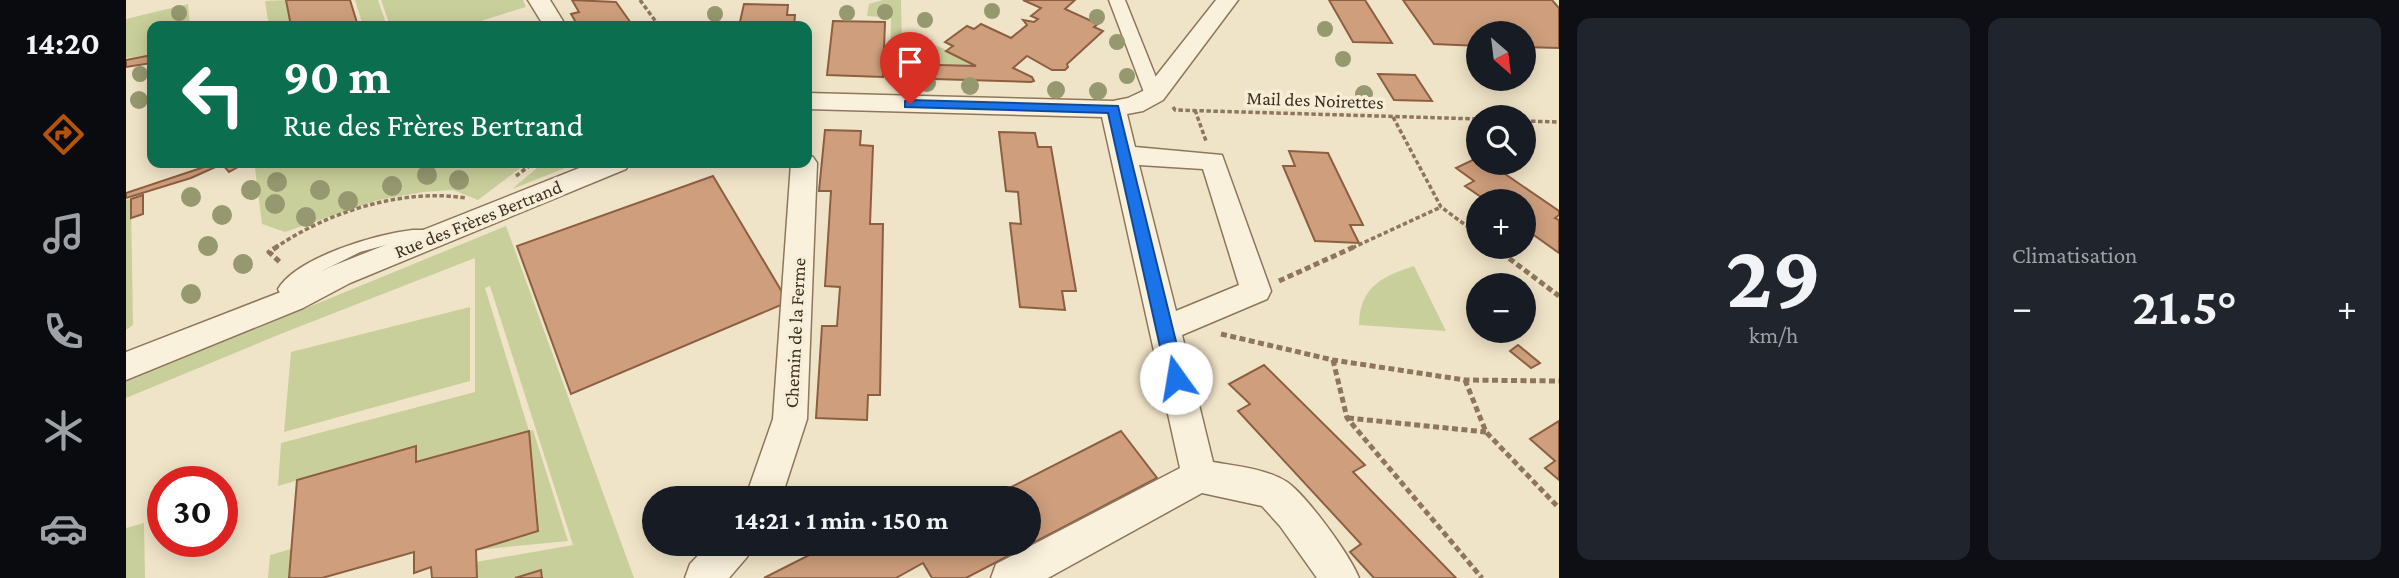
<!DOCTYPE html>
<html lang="fr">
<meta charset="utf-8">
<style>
:root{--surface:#171b24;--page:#20242c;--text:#f1f3f6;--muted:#9ea1a6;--accent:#b45309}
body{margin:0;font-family:"Crimson Pro",serif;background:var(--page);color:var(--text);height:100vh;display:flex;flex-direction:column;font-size:26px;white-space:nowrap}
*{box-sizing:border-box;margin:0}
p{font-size:23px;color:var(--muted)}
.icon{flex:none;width:38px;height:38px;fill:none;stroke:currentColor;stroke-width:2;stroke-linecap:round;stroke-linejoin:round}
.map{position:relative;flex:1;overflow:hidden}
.sheet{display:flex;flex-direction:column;gap:18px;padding:18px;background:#0d0f14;width:840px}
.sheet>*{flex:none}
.hud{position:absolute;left:21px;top:21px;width:665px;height:147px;border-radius:14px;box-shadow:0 4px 18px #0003;background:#0b6e4f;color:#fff;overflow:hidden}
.needle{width:46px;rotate:152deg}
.controls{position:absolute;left:1340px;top:21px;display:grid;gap:14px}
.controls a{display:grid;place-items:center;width:70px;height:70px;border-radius:50%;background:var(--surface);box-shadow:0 4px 18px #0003;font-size:35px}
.speed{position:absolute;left:21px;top:466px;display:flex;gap:14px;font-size:35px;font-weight:700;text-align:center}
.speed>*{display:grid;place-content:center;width:91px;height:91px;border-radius:50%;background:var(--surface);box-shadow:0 4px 18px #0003;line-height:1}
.speed .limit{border:10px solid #d22;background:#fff;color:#111}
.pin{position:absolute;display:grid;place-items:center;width:60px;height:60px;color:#fff;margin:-72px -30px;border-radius:50% 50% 50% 0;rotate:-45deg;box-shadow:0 0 7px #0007}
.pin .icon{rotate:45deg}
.me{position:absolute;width:77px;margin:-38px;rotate:347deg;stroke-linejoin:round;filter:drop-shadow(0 0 5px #0008)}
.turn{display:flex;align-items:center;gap:24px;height:147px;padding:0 21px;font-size:32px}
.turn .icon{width:91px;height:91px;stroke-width:2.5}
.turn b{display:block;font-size:49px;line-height:60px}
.big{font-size:52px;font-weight:700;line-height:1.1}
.sheet .widget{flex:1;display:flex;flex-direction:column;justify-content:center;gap:10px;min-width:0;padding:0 24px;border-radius:14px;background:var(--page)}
.sheet .dial{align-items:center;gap:0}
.dial b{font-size:91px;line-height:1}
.heat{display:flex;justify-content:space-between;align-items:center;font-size:38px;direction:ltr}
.sheet .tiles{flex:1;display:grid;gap:18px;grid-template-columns:repeat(2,1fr)}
.trip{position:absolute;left:516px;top:486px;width:399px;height:70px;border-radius:35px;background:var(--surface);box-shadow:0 4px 18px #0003;font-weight:700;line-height:70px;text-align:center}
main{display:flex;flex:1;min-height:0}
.tabs{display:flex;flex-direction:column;width:126px;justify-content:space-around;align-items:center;background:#090b0e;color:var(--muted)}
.tabs .icon{width:49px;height:49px}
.tabs .active{color:var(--accent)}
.tabs b{font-size:32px;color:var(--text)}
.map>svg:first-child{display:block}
</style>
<main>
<nav class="tabs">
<b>14:20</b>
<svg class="icon active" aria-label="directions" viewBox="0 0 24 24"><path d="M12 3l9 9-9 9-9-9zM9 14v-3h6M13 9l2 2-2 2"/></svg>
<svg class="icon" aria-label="music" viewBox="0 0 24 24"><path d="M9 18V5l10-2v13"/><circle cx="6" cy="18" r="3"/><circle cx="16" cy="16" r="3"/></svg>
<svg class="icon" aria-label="phone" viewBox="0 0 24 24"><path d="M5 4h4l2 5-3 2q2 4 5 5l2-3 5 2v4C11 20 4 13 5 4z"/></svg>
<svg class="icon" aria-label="climate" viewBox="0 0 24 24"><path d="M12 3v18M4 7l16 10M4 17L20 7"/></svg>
<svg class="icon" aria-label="car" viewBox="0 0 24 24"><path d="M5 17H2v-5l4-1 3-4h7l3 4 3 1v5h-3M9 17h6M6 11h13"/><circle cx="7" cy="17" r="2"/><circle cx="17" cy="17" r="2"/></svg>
</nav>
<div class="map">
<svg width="1433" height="578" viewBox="0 0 1433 578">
<rect width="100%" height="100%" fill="#f0e4c8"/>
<g fill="#c9cf9b">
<path d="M160,0L165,26H143L139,1Z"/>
<path d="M229,0H252L261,26H237Z"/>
<path d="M255,0H397L400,7L348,23L349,26H264Z"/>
<path d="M757,0H775L776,46C809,36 820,52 850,66L776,64L775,78L764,77L765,18L741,16L743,4Z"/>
<path d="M62,4L64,26H26V55L0,58V19Z"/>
<path d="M136,163H401L352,200L327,190L297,192L252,200L159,232L136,224L129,168Z"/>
<path d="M417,163H452L386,189Z"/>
<path d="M5,199L7,325L0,330V200Z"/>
<path d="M380,226L508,578H416L415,570L389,578H351L350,562L447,545L364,286L359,288L403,431L407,430L442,541L350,550L412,530L403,431L290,462L289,446L152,486L155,443L349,392V258L157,333L0,398V382Z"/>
<path d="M1288,266L1320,331L1233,325C1233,288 1256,276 1288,266Z"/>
<path d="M344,307V381L158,432L165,352Z"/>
<path d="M18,523L19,578H0V528Z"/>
<path d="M165,549L163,578H142L144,555Z"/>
</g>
<g fill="#cf9f7d" stroke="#8d5f41" stroke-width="2">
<path d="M160,0H224L232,26H165Z"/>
<path d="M446,0L490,2L507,26H452L445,14L453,12Z"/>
<path d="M897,0H949L939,9L972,24L968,27L977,31L941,64L942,67L939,70H926L901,56L887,68L906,77L908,81L905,82L775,78V64L850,66L820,51L827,46L819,42L841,26L848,29L855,24L885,38L901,25L897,20L908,22L912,19L905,16L915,8Z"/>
<path d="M1203,0H1239L1266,43L1227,42Z"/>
<path d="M1277,0H1426L1433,8V48L1398,47V33H1353V46L1308,44Z"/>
<path d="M618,4L662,5L661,15H669L668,26H613Z"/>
<path d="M707,21L759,22L757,77L701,75Z"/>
<path d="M26,55V63L0,67V60Z"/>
<path d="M1252,74L1289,75L1306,101L1268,100Z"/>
<path d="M699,130L735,131L734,145L747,146L744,224H757L754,395H742L741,420L690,418L696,326H711L714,287L699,286L705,191H693Z"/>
<path d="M873,132L909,133L912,147H925L950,291H936L939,310L894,307L884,223L895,224L892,192L880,191Z"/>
<path d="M1163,151L1202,153L1237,225H1224L1233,243L1189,241L1157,166H1169Z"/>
<path d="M1353,157V163H1363L1433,211V215L1429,218L1433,220V253L1398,228V201H1361L1339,186L1348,181L1330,168Z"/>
<path d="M90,163H119L103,172L96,164L65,178L0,198V193Z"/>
<path d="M587,176L662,302L445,394L391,246Z"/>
<path d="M17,195V214L5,218V199Z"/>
<path d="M1392,345L1414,363L1405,368L1384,351Z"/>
<path d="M1138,365L1239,465L1227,472L1330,578H1248L1224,552L1235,544L1112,411L1124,404L1103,384Z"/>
<path d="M1433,421V480L1419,468L1429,461L1404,439Z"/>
<path d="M403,431L412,531L350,550L351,578H306L305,567L288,573V552L196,578H163L171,480L290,446V462Z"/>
<path d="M995,431L1031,478L840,578H806L797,563L770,578H638L705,544H903V499H862Z"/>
<path d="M415,570L416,578H389Z"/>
</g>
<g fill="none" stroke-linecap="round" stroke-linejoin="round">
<g stroke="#8d765c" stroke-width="3">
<path id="service" d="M287,230H306L313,236L306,242L267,243L234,252L198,270L166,293H154L152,289C171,257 251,234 287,230Z"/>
</g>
<g stroke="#8d765c" stroke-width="3">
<path id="pedestrian" d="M983,0H999L1037,95L1035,99H1021L1019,95Z"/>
</g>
<g stroke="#8d765c" stroke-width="3">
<g id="minor">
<path d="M402,0H424L440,26H418Z"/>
<path d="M1090,0H1112L1037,100L1017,111L1001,114L1009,147L1096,155L1145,291L1141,299L1056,335L1087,462C1110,466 1141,469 1161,482C1181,496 1224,555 1233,578H1191L1154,526L1136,506L1076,493L922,578H865L870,564L1054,468L976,117L681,109V93L987,101L1002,98L1019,90ZM1013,165L1077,169L1113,285L1050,311Z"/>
<path d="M681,155L687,157L691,163L681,419L655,499H619L647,419L665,163H681Z"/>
<path d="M466,163H504L500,169L224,283L177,308L0,380V352L155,292L204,267Z"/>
<path d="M583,544H627L621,557L603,578H559L564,564Z"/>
</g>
</g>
<g stroke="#8d765c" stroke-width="3.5" stroke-dasharray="4.5 2.5" stroke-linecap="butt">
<path d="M514,0L533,26"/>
<path d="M1047,107L1049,110L1353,119"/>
<path d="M1069,110L1080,141"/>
<path d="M1267,117L1315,207L1353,235"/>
<path d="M1398,121L1433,122"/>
<path d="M390,176L407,163"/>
<path d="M149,248C201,212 277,188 340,198"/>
<path d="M1226,248L1315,207"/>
</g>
<g stroke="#8d765c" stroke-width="5" stroke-dasharray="6 3.5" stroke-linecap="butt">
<path d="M152,246L143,252L156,264"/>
<path d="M1368,247L1433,296"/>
<path d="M1153,281L1230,246"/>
<path d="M1095,334L1207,360L1339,380L1433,381"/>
<path d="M1207,360L1221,418L1356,578"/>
<path d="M1339,380L1360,432L1433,508"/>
<path d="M1222,418L1360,432"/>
</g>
<use href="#service" fill="#faf1dc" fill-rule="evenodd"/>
<use href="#pedestrian" fill="#faf1dc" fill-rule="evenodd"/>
<use href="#minor" fill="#faf1dc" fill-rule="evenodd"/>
</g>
<g fill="#96986f">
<circle cx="866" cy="11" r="8"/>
<circle cx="759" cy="12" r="8"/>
<circle cx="53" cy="13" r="8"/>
<circle cx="721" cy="13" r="8"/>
<circle cx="589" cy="14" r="8"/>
<circle cx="971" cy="17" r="8"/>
<circle cx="799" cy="20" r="8"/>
<circle cx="1199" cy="29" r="8"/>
<circle cx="991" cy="42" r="8"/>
<circle cx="1217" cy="59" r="8"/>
<circle cx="14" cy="74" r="8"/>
<circle cx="1001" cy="76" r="8"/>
<circle cx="801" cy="83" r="9"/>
<circle cx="844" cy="86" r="9"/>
<circle cx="930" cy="90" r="9"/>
<circle cx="972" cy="91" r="9"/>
<circle cx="1238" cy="94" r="9"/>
<circle cx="13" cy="100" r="9"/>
<circle cx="301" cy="175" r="10"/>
<circle cx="333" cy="180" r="10"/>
<circle cx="151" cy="182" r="10"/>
<circle cx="266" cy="186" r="10"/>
<circle cx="125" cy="190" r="10"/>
<circle cx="194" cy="190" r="10"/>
<circle cx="65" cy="197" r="10"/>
<circle cx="222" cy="201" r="10"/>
<circle cx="149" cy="204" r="10"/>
<circle cx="96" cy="215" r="10"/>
<circle cx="180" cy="217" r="10"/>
<circle cx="82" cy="246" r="10"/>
<circle cx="117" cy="264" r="10"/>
<circle cx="65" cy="294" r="10"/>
</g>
<path fill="#1a73e8" stroke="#114b97" stroke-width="2" d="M784,100L992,106L1059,378L1056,383L1050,385L1044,383L1041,378L982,113L779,107V101Z"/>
<g text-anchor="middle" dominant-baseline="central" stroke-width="7" stroke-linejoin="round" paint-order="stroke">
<g font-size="19" fill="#3d2e20" stroke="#f7eed8">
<text transform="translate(1189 100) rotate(2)">Mail des Noirettes</text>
<text transform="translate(352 219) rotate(-22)">Rue des Frères Bertrand</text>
<text transform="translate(669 333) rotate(-87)">Chemin de la Ferme</text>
</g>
</g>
</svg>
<div class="controls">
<a><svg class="needle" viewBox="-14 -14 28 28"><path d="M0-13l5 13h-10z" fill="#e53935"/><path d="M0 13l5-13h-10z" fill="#9ea1a6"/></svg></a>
<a><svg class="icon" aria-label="search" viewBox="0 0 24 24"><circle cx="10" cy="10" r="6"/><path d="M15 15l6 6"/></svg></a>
<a>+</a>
<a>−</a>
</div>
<div class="speed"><div class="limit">30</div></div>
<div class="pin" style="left:784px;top:104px;background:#d93025"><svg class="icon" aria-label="arrive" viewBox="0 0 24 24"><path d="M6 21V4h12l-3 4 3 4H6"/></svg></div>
<svg class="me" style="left:1050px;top:378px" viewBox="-20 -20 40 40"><circle r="19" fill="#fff"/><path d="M0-13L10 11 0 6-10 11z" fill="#1a73e8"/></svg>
<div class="trip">14:21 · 1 min · 150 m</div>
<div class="hud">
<div class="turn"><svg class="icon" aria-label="left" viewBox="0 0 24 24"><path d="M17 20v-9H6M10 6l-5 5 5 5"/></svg><div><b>90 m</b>Rue des Frères Bertrand</div></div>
</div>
</div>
<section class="sheet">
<div class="tiles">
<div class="widget dial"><b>29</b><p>km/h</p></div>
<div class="widget"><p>Climatisation</p>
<div class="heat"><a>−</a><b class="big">21.5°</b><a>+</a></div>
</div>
</div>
</section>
</main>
